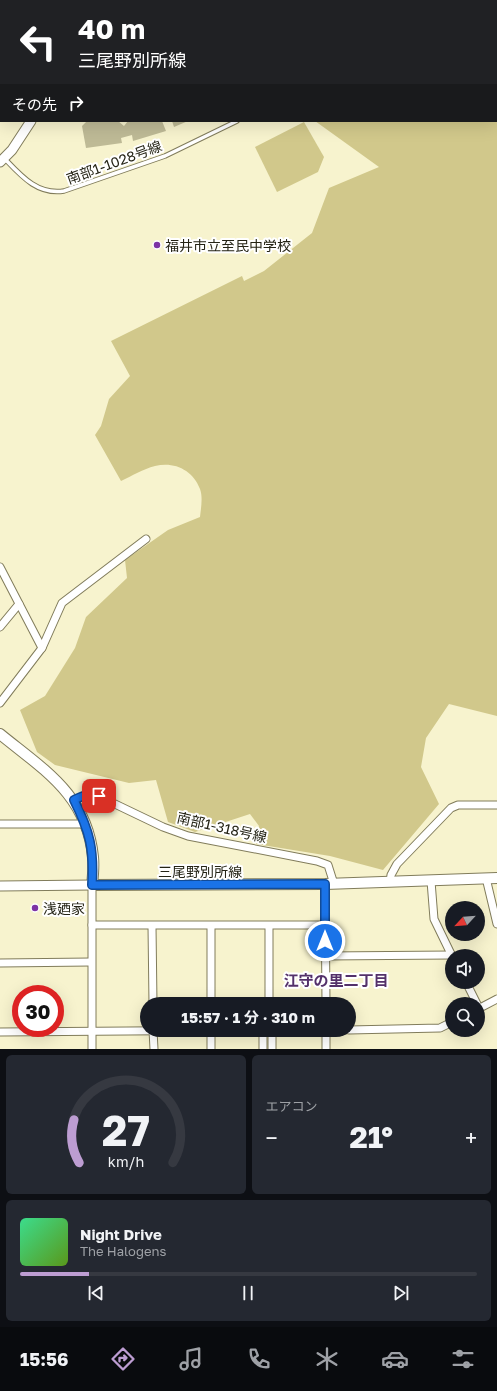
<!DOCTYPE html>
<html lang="ja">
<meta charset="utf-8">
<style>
:root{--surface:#171b24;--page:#242831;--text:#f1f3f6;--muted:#9ea1a6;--line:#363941;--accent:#bd9dd2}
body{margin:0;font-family:"Golos Text","Noto Sans JP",sans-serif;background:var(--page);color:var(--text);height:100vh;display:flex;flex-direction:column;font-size:15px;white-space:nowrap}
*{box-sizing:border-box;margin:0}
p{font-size:13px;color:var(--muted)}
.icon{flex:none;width:22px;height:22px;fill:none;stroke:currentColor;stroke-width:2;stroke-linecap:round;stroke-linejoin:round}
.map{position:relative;height:1049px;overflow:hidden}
.details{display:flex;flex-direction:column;gap:6px;padding:6px;background:#0d0f14;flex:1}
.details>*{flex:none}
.hud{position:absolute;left:0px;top:0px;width:497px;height:122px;box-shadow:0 4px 16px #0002;background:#202124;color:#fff;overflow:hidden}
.needle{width:26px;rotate:244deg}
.fabs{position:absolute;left:445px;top:901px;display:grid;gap:8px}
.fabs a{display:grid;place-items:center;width:40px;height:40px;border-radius:50%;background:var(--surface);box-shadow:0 4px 16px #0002;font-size:20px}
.speed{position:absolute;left:12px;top:985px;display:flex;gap:8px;font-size:20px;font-weight:700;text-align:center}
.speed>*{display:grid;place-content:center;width:52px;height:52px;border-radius:50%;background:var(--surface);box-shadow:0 4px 16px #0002;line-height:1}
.speed .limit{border:6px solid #d22;background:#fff;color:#111}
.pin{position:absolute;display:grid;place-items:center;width:34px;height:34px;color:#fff;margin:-17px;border-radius:8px;box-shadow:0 2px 6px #0006}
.me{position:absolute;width:44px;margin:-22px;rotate:0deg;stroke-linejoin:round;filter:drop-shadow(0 0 3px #0008)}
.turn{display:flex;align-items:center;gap:14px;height:84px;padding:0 12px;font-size:18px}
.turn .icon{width:52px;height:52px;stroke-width:2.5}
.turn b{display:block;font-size:28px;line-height:34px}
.then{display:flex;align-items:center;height:38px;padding:0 12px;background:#0003;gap:8px;font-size:15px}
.big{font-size:30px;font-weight:700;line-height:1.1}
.details .card{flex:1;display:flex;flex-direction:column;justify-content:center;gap:6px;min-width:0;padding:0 14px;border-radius:6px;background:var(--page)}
.details .dial{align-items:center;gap:0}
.dial svg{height:104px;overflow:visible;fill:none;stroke:var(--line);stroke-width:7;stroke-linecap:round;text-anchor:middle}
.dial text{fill:var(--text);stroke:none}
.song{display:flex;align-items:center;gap:12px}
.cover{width:48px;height:48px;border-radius:6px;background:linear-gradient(135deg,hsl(150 70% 55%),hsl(90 70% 35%))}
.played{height:4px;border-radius:2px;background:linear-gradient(90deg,var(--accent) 15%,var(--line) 15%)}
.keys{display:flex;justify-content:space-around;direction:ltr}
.heat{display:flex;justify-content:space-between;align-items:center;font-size:22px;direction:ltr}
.details .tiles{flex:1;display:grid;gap:6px;grid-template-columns:1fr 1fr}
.card:last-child{grid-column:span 2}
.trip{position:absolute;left:140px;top:997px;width:216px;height:40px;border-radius:20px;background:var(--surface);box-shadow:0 4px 16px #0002;font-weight:700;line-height:40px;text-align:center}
.tabs{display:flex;height:64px;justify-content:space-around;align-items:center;background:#090b0e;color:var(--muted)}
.tabs .icon{width:28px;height:28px}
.tabs .active{color:var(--accent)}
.tabs b{font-size:18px;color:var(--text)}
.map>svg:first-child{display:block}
</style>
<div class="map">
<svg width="497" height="1049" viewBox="0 0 497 1049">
<rect width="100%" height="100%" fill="#f7f3ce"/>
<g fill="#d1c88b">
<path d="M248,0H497V716L449,704L426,738L421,767L439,804L383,870L330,856L256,844L259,826L250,814L195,832L168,822L156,780L129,783L55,765L37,752L20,710L45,696L75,648L86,617L127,578L125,560L168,530L200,517C201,508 203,497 200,489C193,470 174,461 155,466C143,469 132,476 121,481L95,435L101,426L109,399L130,376L111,341L242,276L244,281L264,271L312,233L329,188L379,167L315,121H496V1Z"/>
<path d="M304,122L324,157L318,172L277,192L255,147Z"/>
</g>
<g fill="#beba96">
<path d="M87,121H118L124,126L128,121H162L166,131L133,141L132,135L121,138L122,143L86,148L82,126Z"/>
<path d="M172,121H188L174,127Z"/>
</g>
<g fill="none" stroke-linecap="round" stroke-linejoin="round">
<g stroke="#817c5b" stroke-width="5.5">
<path id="service" d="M5,159C22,177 38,195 64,191L165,156L237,121"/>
</g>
<g stroke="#817c5b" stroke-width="9">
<g id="minor">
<path d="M0,567L42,648L0,703"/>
<path d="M0,627L19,604"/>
<path d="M42,648L62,603L146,539"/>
<path d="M74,800L92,793L163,827L188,836L317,861L328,865L334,884"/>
<path d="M0,824H86"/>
<path d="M486,878L497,924"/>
<path d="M431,881L434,919L452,956"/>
<path d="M390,882L391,875L397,864L451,808L458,805H497"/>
<path d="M325,884L326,1004"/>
<path d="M92,885V1049"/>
<path d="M92,925H325"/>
<path d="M152,926L153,1004"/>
<path d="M211,926V1004"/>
<path d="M269,926V1004"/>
<path d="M325,956L452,955"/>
<path d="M0,963L91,962"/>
<path d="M466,982L477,1004"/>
<path d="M478,1009L497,999"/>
<path d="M153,1030L154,1049"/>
<path d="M269,1030L272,1035V1049"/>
<path d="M277,1030H345"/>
<path d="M326,1030V1049"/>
<path d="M349,1030L440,1028L452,1022"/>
<path d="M0,1032L256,1030"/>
<path d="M211,1049V1030"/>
<path d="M263,1049V1035L269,1030"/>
</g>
</g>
<g stroke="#817c5b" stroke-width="11">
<g id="tertiary">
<path d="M96,1L98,0"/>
<path d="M0,162L12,150L31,121"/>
<path d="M0,886L92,885"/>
</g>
</g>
<g stroke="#817c5b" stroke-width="12">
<path id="secondary" d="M0,734C44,770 87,795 93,857C94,866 93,876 92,885L325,884L497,878"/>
</g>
<use href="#service" stroke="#fff" stroke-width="3.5"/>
<use href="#minor" stroke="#fff" stroke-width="7"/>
<use href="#tertiary" stroke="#fff" stroke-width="9"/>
<use href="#secondary" stroke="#fff" stroke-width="10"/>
</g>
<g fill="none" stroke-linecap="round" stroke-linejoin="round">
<g stroke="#114b97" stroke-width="10">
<path id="route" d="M99,796C89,792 83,796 74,800C90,832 94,849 92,885L325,884V941"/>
</g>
<use href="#route" stroke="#1a73e8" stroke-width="7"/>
</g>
<g fill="#7d33a5" stroke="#fff" stroke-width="1.5">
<circle cx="157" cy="245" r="4"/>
<circle cx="35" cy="908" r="4"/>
</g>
<g text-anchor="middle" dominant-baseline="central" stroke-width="4" stroke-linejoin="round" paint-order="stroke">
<g font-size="14" fill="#242315" stroke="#fff">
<text transform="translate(114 162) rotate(-20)">南部1-1028号線</text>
<text transform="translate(222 827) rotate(13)">南部1-318号線</text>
<text x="200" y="871">三尾野別所線</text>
</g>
<g font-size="14" fill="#242315" stroke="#fff" text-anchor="start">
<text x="165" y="245">福井市立至民中学校</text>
<text x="43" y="908">浅廼家</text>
</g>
<g font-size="15" font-weight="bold" fill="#54316a" stroke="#fff">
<text x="336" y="980">江守の里二丁目</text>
</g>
</g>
</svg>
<div class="fabs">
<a><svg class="needle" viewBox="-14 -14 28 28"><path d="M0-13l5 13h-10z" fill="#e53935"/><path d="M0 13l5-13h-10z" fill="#9ea1a6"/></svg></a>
<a><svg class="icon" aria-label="sound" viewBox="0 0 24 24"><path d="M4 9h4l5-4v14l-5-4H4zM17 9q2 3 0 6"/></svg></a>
<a><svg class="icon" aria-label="search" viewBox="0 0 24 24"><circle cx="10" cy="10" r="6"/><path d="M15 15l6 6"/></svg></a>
</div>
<div class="speed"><div class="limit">30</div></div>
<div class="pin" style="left:99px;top:796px;background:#d93025"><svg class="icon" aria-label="arrive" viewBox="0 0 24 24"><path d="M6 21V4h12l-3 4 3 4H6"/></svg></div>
<svg class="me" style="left:325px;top:941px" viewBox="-20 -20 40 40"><circle r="17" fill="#1a73e8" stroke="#fff" stroke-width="3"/><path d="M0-11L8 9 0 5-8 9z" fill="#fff"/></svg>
<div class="trip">15:57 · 1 分 · 310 m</div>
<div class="hud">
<div class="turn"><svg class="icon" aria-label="left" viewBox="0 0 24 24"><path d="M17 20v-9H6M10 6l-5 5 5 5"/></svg><div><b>40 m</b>三尾野別所線</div></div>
<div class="then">その先<svg class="icon" aria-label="right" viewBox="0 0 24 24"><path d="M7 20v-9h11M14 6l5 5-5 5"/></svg></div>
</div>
</div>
<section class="details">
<div class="tiles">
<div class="card dial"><svg viewBox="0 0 100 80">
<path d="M14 69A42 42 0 1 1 86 69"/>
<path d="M14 69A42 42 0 0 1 10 36" stroke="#bd9dd2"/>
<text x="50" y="56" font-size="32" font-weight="700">27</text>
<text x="50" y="72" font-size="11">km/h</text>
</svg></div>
<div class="card"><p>エアコン</p>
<div class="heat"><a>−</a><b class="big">21°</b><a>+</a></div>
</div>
<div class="card">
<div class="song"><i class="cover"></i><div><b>Night Drive</b><p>The Halogens</p></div></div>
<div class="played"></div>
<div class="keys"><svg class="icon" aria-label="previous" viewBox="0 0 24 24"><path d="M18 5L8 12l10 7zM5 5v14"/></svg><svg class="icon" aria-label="pause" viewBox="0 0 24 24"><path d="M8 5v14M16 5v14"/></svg><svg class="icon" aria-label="next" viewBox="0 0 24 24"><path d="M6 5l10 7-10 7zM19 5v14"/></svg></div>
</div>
</div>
</section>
<nav class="tabs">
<b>15:56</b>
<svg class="icon active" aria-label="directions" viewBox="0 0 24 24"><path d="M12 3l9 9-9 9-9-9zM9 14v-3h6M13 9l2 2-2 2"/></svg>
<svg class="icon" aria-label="music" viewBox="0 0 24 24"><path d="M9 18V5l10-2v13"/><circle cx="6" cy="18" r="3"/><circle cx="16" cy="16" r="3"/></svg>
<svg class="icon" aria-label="phone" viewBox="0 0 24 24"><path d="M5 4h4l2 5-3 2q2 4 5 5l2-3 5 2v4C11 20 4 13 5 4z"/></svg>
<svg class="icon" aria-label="climate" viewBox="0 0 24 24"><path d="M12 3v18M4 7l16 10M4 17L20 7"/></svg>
<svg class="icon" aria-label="car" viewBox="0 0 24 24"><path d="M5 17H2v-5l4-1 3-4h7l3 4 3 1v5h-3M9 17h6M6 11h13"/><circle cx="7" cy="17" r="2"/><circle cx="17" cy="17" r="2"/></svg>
<svg class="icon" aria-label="filters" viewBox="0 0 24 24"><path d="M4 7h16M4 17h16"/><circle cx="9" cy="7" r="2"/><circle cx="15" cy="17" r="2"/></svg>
</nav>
